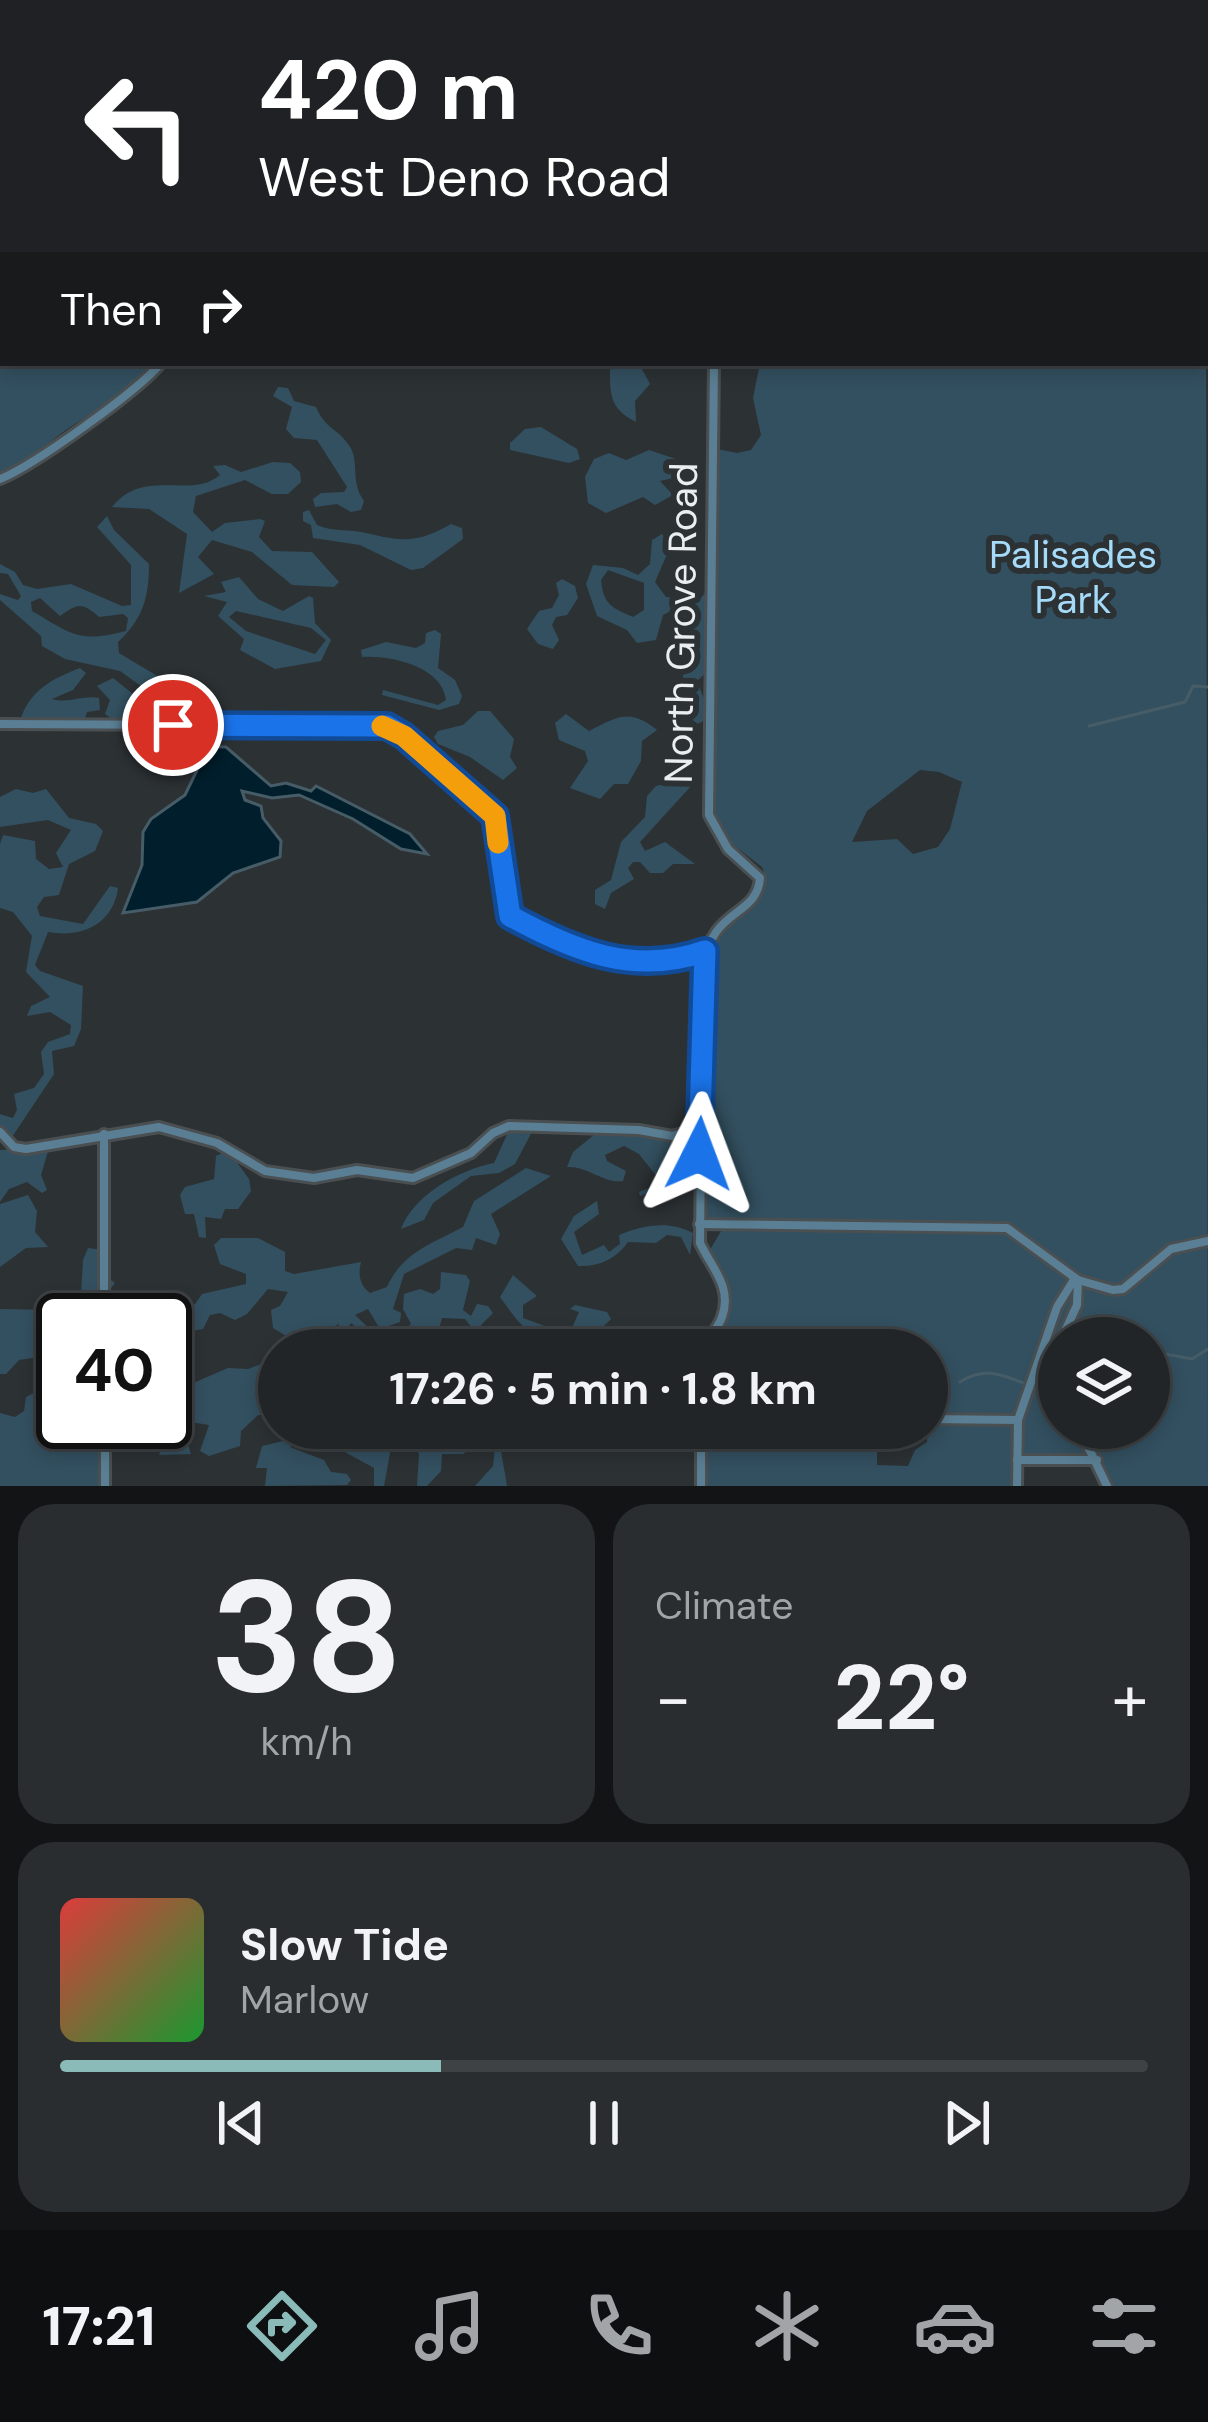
<!DOCTYPE html>
<meta charset="utf-8">
<style>
:root{--surface:#212527;--page:#292d2f;--text:#f1f3f6;--muted:#a2a5a7;--line:#3e4244;--accent:#8bbbb9}
body{margin:0;font-family:"DM Sans",sans-serif;background:var(--page);color:var(--text);height:100vh;display:flex;flex-direction:column;font-size:45px;white-space:nowrap}
*{box-sizing:border-box;margin:0}
p{font-size:39px;color:var(--muted)}
.icon{flex:none;width:66px;height:66px;fill:none;stroke:currentColor;stroke-width:2;stroke-linecap:round;stroke-linejoin:round}
.map{position:relative;height:1486px;overflow:hidden}
.drawer{display:flex;flex-direction:column;gap:18px;padding:18px;background:#121415;flex:1}
.drawer>*{flex:none}
.top-card{position:absolute;left:0px;top:0px;width:1209px;height:366px;box-shadow:0 6px 18px #0003,0 0 0 3px var(--line);background:#202124;color:#fff;overflow:hidden}
.buttons{position:absolute;left:1038px;top:1317px;display:grid;gap:24px}
.buttons a{display:grid;place-items:center;width:132px;height:132px;border-radius:50%;background:var(--surface);box-shadow:0 6px 18px #0003,0 0 0 3px var(--line);font-size:60px}
.speed{position:absolute;left:36px;top:1293px;display:flex;gap:24px;font-size:60px;font-weight:700;text-align:center}
.speed>*{display:grid;place-content:center;width:156px;height:156px;border-radius:50%;background:var(--surface);box-shadow:0 6px 18px #0003,0 0 0 3px var(--line);line-height:1}
.speed .limit{border:6px solid #111;border-radius:18px;background:#fff;color:#111}
.pin{position:absolute;display:grid;place-items:center;width:102px;height:102px;color:#fff;margin:-51px;border:6px solid #fff;border-radius:50%;box-shadow:0 3px 12px #0007}
.me{position:absolute;width:132px;margin:-66px;rotate:3deg;stroke-linejoin:round;filter:drop-shadow(0 0 9px #0008)}
.turn{display:flex;align-items:center;gap:42px;height:252px;padding:0 60px;font-size:54px}
.turn .icon{width:156px;height:156px;stroke-width:2.5}
.turn b{display:block;font-size:84px;line-height:102px}
.then{display:flex;align-items:center;height:114px;padding:0 60px;background:#0003;gap:24px;font-size:45px}
.big{font-size:90px;font-weight:700;line-height:1.1}
.drawer .tile{flex:1;display:flex;flex-direction:column;justify-content:center;gap:18px;min-width:0;padding:0 42px;border-radius:36px;background:var(--page)}
.drawer .dial{align-items:center;gap:0}
.dial b{font-size:156px;line-height:1}
.song{display:flex;align-items:center;gap:36px}
.cover{width:144px;height:144px;border-radius:18px;background:linear-gradient(135deg,hsl(0 70% 55%),hsl(130 70% 35%))}
.played{height:12px;border-radius:6px;background:linear-gradient(90deg,var(--accent) 35%,var(--line) 35%)}
.keys{display:flex;justify-content:space-around;direction:ltr}
.heat{display:flex;justify-content:space-between;align-items:center;font-size:66px;direction:ltr}
.drawer .tiles{flex:1;display:grid;gap:18px;grid-template-columns:1fr 1fr}
.tile:last-child{grid-column:span 2}
.trip{position:absolute;left:258px;top:1329px;width:690px;height:120px;border-radius:60px;background:var(--surface);box-shadow:0 6px 18px #0003,0 0 0 3px var(--line);font-weight:700;line-height:120px;text-align:center}
.menu{display:flex;height:192px;justify-content:space-around;align-items:center;background:#0d0f10;color:var(--muted)}
.menu .icon{width:84px;height:84px}
.menu .active{color:var(--accent)}
.menu b{font-size:54px;color:var(--text)}
.map>svg:first-child{display:block}
</style>
<div class="map">
<svg width="1208" height="1486" viewBox="0 0 1208 1486">
<rect width="100%" height="100%" fill="#2c3134"/>
<g fill="#335060" fill-rule="evenodd">
<path d="M898,0H1208V256L1206,3Z"/>
<path d="M0,172L3,363H154C131,395 94,410 63,432C41,448 26,464 0,475Z"/>
<path d="M1206,275L1208,1486H1109L1099,1458L1021,1457C1021,1414 1046,1305 1083,1280L1021,1232L1000,1223L709,1222L702,1215L706,970L714,936L759,897L766,878L762,867L723,837L711,802L717,668V449L737,453L751,450L761,435L753,398L760,363H1206ZM920,770L939,772L962,782L950,829L938,847L913,854L897,839L852,842L867,811ZM1059,1338H1149V1428H1059Z"/>
<path d="M610,363H645L642,369L650,384L635,401L636,422C608,408 610,393 610,363Z"/>
<path d="M278,387L288,388L294,401L316,407C326,430 336,427 348,444C361,460 349,480 364,501L361,510L351,512L337,504L315,507L313,499L321,493L344,492L347,487L317,440L294,438L286,429L292,407L273,396Z"/>
<path d="M541,427L577,449L580,459L569,463L510,450V443L525,429Z"/>
<path d="M649,450L676,459L691,474L660,481L673,495L655,505L643,497L606,513L588,503L585,477L594,459L609,453L626,460Z"/>
<path d="M273,462L290,463L300,472L301,482L288,494H272L245,480L196,496L193,512L212,532L225,523L260,519L265,521L259,537L272,551L312,552L339,582L334,587L292,585L252,552L212,540L198,557L214,574L179,593L187,534L149,509L112,507C144,467 191,500 220,475L213,466L225,465L241,472Z"/>
<path d="M309,510L317,525C333,532 350,529 366,533C403,542 418,543 451,524L462,528L463,539L423,568L411,570L360,545L313,538L311,525L303,521V512Z"/>
<path d="M107,516L114,530L149,564C149,597 143,619 118,642L119,653L159,677L181,717L199,722H116L105,714L110,700L97,686L113,678L158,714H166V704L120,671L65,659L42,646L41,636L0,600V594L18,600L21,596L8,574L0,573V564L15,572L23,585L37,589L71,584L122,606L131,605V565L97,527ZM40,598L60,616C78,603 82,602 99,617L123,614L128,618L126,631C79,643 73,635 32,611L31,602Z"/>
<path d="M662,534L671,545L655,582L666,597L700,599L710,587L709,670L698,680C699,694 709,702 710,718L697,724C675,702 681,703 683,677C684,668 678,654 675,645L694,638L695,632L671,611L663,615L656,640L637,643L627,630L597,616L586,584L593,565L623,568L638,575L650,564L652,540ZM608,570L644,583V610L633,617C612,608 603,604 601,580Z"/>
<path d="M239,577L258,599L283,611L309,596L313,598L315,623L331,640L321,661L275,669L240,650L244,639L218,616L227,602L204,596L226,592L221,582ZM236,611L311,628L326,640L315,654L246,631L229,617Z"/>
<path d="M562,579L575,586L578,598L567,615L556,617L552,625L559,640L553,649L538,644L527,629L539,611L552,608L559,595L556,583Z"/>
<path d="M435,630L441,634L438,668L455,680L462,696L459,704L439,710L382,695L383,690L438,705L446,700C442,666 390,655 362,657L361,650L386,642L416,648L425,643L426,633Z"/>
<path d="M80,668L86,673L73,690L52,699C69,704 82,695 99,698L100,710L87,712L84,722L20,721C29,691 51,679 80,668Z"/>
<path d="M478,711H490L514,739L510,757L517,768L503,780L470,757L438,744L434,737L438,731L463,725Z"/>
<path d="M566,714L589,731C618,716 630,708 657,730L642,741L641,761L628,784H614L600,799L570,788L588,761L585,751L559,740L555,723Z"/>
<path d="M684,778L692,785L640,842L645,851L665,842L695,864H673L663,873H650L640,862H633L628,868L634,879L611,893L605,909L595,904V890L611,880L621,842L645,817L647,796L656,786Z"/>
<path d="M16,789L33,793L46,789L69,818L96,824L103,831L95,851L69,864L59,895L44,897L37,907L40,916L83,924L110,886L118,888C113,925 81,938 48,932L35,965L40,971L83,986L81,1029L74,1046L52,1051L54,1074L10,1140L0,1129V1114L13,1118L17,1110L14,1094L34,1088L44,1074L41,1052L48,1042L70,1034L71,1025L50,1012L27,1016L31,1006L50,997L26,972L32,936L13,912L0,908V844L3,835L35,841L36,859L49,869L63,867L56,853L71,830L48,820L0,827V797Z"/>
<path d="M510,1128H534L515,1164L499,1173L471,1176L433,1203L424,1220L401,1229C413,1196 458,1170 494,1163Z"/>
<path d="M600,1130C631,1132 662,1143 691,1134L696,1162L676,1161L678,1182L640,1196L639,1192L654,1186L658,1178L639,1154L624,1146L605,1155L607,1161L626,1171L623,1181C604,1184 588,1166 567,1167L573,1152Z"/>
<path d="M49,1148L41,1175L47,1190L42,1193L27,1182L9,1189L0,1202V1150Z"/>
<path d="M228,1150L249,1179L251,1191L238,1209H225L221,1219L205,1217L206,1238L199,1237L194,1214H185L180,1195L185,1187L214,1179L216,1156Z"/>
<path d="M526,1168L551,1176L491,1214L500,1234L496,1245L476,1238L472,1250L456,1248L404,1274L393,1309L401,1313L400,1322L380,1329L368,1309L355,1315L372,1331L379,1346H387L411,1324L403,1309L404,1294L420,1289L433,1294L440,1289L441,1272L466,1275L470,1281L463,1310L471,1316L477,1304L488,1306L493,1313L481,1325L484,1334L475,1345L478,1349L489,1345L491,1350H470L467,1348L476,1333L465,1319L442,1318L439,1329L417,1327L398,1346L370,1350V1339L351,1323L340,1340L357,1350L335,1345L339,1324L319,1334L313,1350H298L296,1342L273,1328L271,1310L280,1306L288,1292L268,1289L247,1314L235,1320L220,1313L210,1315L203,1329L165,1335V1320H157L168,1310L153,1305L132,1313L107,1314L106,1276L115,1283L111,1288L112,1301L129,1308L148,1292L175,1308L195,1304L202,1294L246,1284V1274L220,1264L214,1245L221,1238H258L285,1252V1271L294,1274L361,1262C358,1273 359,1285 370,1293L387,1287C402,1253 431,1244 463,1227L474,1201Z"/>
<path d="M28,1195L37,1211L35,1232L48,1247L26,1248L0,1267V1204Z"/>
<path d="M597,1201L599,1214L574,1232L582,1255L604,1245L609,1252L620,1244L619,1235C643,1225 669,1220 693,1233L690,1255L681,1237L667,1235L656,1243L628,1242C616,1259 599,1267 578,1266L561,1239L574,1216Z"/>
<path d="M723,1228L1005,1230L1065,1275L1067,1282L1054,1303L1014,1415L927,1414V1350H705C723,1315 743,1289 708,1253Z"/>
<path d="M88,1248L102,1250V1320H63V1339L39,1357L19,1360L6,1374H0V1309L54,1310L81,1295L83,1260Z"/>
<path d="M513,1275L537,1296L523,1305V1318L569,1335L579,1312L570,1309L575,1305L607,1312L611,1319L596,1334L563,1349C524,1332 523,1329 500,1297Z"/>
<path d="M279,1357V1415H258L241,1431L240,1446L209,1456L200,1451L209,1425L190,1422L185,1436L191,1454L159,1455L164,1441L180,1422L165,1411V1395L228,1368L248,1369Z"/>
<path d="M60,1382L63,1422H102V1486H0V1413L15,1417L24,1411L26,1397L38,1391L50,1393Z"/>
<path d="M928,1420L1015,1422L1014,1486H704L706,1428H877V1465L908,1466L915,1450L927,1442Z"/>
<path d="M285,1428H394L386,1431L391,1448L384,1486H374V1468L312,1434L290,1447L324,1460L331,1472L347,1474L351,1480L347,1485L265,1486L267,1468H256L262,1446L283,1441Z"/>
<path d="M400,1428H426L429,1444L499,1439L507,1486H475L493,1466L495,1448L478,1443L463,1454H442L441,1471L427,1486H417L419,1455L413,1435Z"/>
</g>
<path fill="#001e2c" stroke="#465c67" stroke-width="3" d="M198,746L226,747L271,786L286,783L311,791L316,786L410,834L427,854L401,849L353,819L299,795L272,798L242,791L245,800L261,806L263,818L281,841L280,857L233,873L197,902L123,913L142,865L143,832L151,819L185,795L202,760Z"/>
<g fill="none" stroke-linecap="round" stroke-linejoin="round">
<g stroke="#465c67" stroke-width="3">
<path d="M1089,726L1185,702L1193,686L1208,687"/>
<path d="M1149,1351L1192,1359L1208,1349"/>
<path d="M960,1382C984,1366 1002,1375 1026,1384"/>
<path d="M1035,1386L1057,1370"/>
</g>
<g stroke="#4a4f52" stroke-width="14">
<g id="minor">
<path d="M655,0L658,3"/>
<path d="M918,0L920,3"/>
<path d="M0,479C33,466 138,391 161,363"/>
<path d="M0,724L387,726L495,816L510,916C574,951 634,976 705,951"/>
<path d="M0,1132L14,1147L26,1149L159,1127L217,1143L265,1171L314,1178L357,1170L413,1178L471,1153L493,1133L509,1126L639,1130L672,1136L700,1128"/>
<path d="M104,1134V1320"/>
<path d="M699,1224L1007,1228L1078,1280L1113,1290L1123,1289L1171,1249L1208,1241"/>
<path d="M1062,1338L1077,1305L1078,1280"/>
<path d="M701,1350C706,1338 718,1330 722,1317C733,1287 711,1267 700,1243L703,968C711,907 757,918 760,878L728,849L709,815L714,363"/>
<path d="M927,1419L1018,1420"/>
<path d="M105,1422V1486"/>
<path d="M1079,1428L1107,1486"/>
<path d="M1017,1460H1097"/>
<path d="M701,1486V1428"/>
<path d="M1017,1486L1018,1420L1057,1307L1075,1278"/>
</g>
</g>
<use href="#minor" stroke="#5a7f94" stroke-width="8"/>
<g stroke="#83878a" stroke-width="8">
<g id="rail">
<path d="M1072,0L1074,3"/>
<path d="M1206,180L1208,183"/>
</g>
</g>
<use href="#rail" stroke="#2c3134" stroke-width="3" stroke-dasharray="9" stroke-linecap="butt"/>
</g>
<g fill="none" stroke-linecap="round" stroke-linejoin="round">
<g stroke="#114b97" stroke-width="30">
<path id="route" d="M173,725L387,726L404,736L495,816L510,916C574,951 634,976 705,951L699,1154"/>
</g>
<use href="#route" stroke="#1a73e8" stroke-width="21"/>
<path stroke="#f59e0b" stroke-width="21" d="M382,726L404,736L495,816L498,843"/>
</g>
<g text-anchor="middle" dominant-baseline="central" stroke-width="12" stroke-linejoin="round" paint-order="stroke">
<g font-size="39" fill="#a5dbf9" stroke="#2c3134">
<text x="1073" y="554">Palisades<tspan x="1073" dy="45">Park</tspan></text>
</g>
<g font-size="39" fill="#eaeef0" stroke="#2c3134">
<text transform="translate(681 623) rotate(-89)">North Grove Road</text>
</g>
</g>
</svg>
<div class="buttons">
<a><svg class="icon" aria-label="layers" viewBox="0 0 24 24"><path d="M12 4l9 5-9 5-9-5zM3 14l9 5 9-5"/></svg></a>
</div>
<div class="speed"><div class="limit">40</div></div>
<div class="pin" style="left:173px;top:725px;background:#d93025"><svg class="icon" aria-label="arrive" viewBox="0 0 24 24"><path d="M6 21V4h12l-3 4 3 4H6"/></svg></div>
<svg class="me" style="left:699px;top:1154px" viewBox="-20 -20 40 40"><path d="M0-17L14 15 0 8-14 15z" fill="#1a73e8" stroke="#fff" stroke-width="4"/></svg>
<div class="trip">17:26 · 5 min · 1.8 km</div>
<div class="top-card">
<div class="turn"><svg class="icon" aria-label="left" viewBox="0 0 24 24"><path d="M17 20v-9H6M10 6l-5 5 5 5"/></svg><div><b>420 m</b>West Deno Road</div></div>
<div class="then">Then<svg class="icon" aria-label="right" viewBox="0 0 24 24"><path d="M7 20v-9h11M14 6l5 5-5 5"/></svg></div>
</div>
</div>
<section class="drawer">
<div class="tiles">
<div class="tile dial"><b>38</b><p>km/h</p></div>
<div class="tile"><p>Climate</p>
<div class="heat"><a>−</a><b class="big">22°</b><a>+</a></div>
</div>
<div class="tile">
<div class="song"><i class="cover"></i><div><b>Slow Tide</b><p>Marlow</p></div></div>
<div class="played"></div>
<div class="keys"><svg class="icon" aria-label="previous" viewBox="0 0 24 24"><path d="M18 5L8 12l10 7zM5 5v14"/></svg><svg class="icon" aria-label="pause" viewBox="0 0 24 24"><path d="M8 5v14M16 5v14"/></svg><svg class="icon" aria-label="next" viewBox="0 0 24 24"><path d="M6 5l10 7-10 7zM19 5v14"/></svg></div>
</div>
</div>
</section>
<nav class="menu">
<b>17:21</b>
<svg class="icon active" aria-label="directions" viewBox="0 0 24 24"><path d="M12 3l9 9-9 9-9-9zM9 14v-3h6M13 9l2 2-2 2"/></svg>
<svg class="icon" aria-label="music" viewBox="0 0 24 24"><path d="M9 18V5l10-2v13"/><circle cx="6" cy="18" r="3"/><circle cx="16" cy="16" r="3"/></svg>
<svg class="icon" aria-label="phone" viewBox="0 0 24 24"><path d="M5 4h4l2 5-3 2q2 4 5 5l2-3 5 2v4C11 20 4 13 5 4z"/></svg>
<svg class="icon" aria-label="climate" viewBox="0 0 24 24"><path d="M12 3v18M4 7l16 10M4 17L20 7"/></svg>
<svg class="icon" aria-label="car" viewBox="0 0 24 24"><path d="M5 17H2v-5l4-1 3-4h7l3 4 3 1v5h-3M9 17h6M6 11h13"/><circle cx="7" cy="17" r="2"/><circle cx="17" cy="17" r="2"/></svg>
<svg class="icon" aria-label="filters" viewBox="0 0 24 24"><path d="M4 7h16M4 17h16"/><circle cx="9" cy="7" r="2"/><circle cx="15" cy="17" r="2"/></svg>
</nav>
